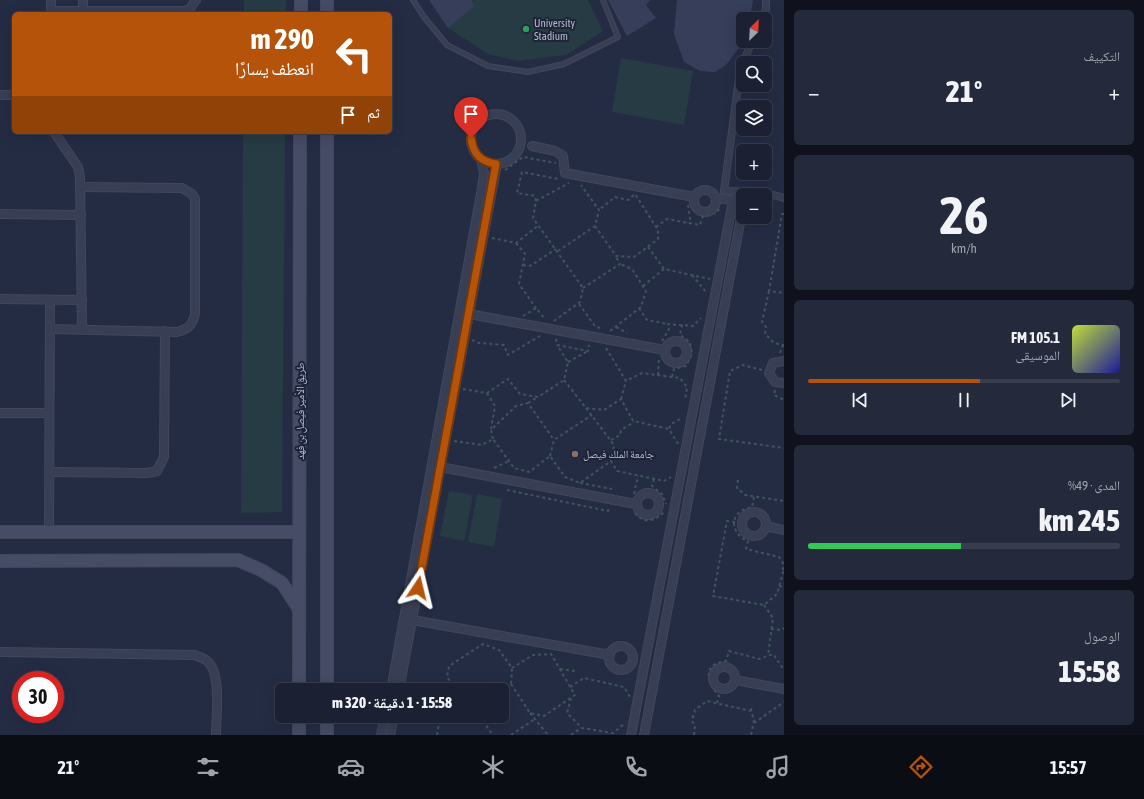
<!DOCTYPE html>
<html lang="ar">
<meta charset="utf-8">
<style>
:root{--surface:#1b2133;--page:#24293b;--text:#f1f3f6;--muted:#a0a3ac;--line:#393e4e;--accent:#b45309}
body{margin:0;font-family:"Asap Condensed","Noto Naskh Arabic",sans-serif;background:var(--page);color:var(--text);direction:rtl;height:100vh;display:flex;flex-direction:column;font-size:15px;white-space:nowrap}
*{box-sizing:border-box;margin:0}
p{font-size:13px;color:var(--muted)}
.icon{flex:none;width:22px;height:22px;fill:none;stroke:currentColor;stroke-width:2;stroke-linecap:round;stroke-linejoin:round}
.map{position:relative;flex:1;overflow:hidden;direction:ltr}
.drawer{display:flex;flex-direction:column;gap:10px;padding:10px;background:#0f121c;width:360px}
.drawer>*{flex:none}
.hud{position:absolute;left:12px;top:12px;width:380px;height:122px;border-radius:6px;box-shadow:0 4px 16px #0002,0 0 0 1px var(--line);direction:rtl;background:#b45309;color:#fff;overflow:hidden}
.needle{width:26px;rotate:24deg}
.fabs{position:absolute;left:736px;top:12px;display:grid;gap:8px}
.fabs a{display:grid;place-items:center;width:36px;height:36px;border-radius:6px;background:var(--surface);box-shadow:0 4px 16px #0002,0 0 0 1px var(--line);font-size:20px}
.speed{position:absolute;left:12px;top:671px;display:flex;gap:8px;font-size:20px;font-weight:700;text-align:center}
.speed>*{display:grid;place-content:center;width:52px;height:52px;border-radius:50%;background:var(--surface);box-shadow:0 4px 16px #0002,0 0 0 1px var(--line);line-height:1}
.speed .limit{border:6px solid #d22;background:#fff;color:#111}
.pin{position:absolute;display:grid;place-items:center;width:34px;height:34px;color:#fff;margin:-41px -17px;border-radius:50% 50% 50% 0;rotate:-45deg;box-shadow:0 0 4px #0007}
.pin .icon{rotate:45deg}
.me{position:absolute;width:44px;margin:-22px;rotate:10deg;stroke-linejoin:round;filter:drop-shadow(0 0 3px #0008)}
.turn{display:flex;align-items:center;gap:14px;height:84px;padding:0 12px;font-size:18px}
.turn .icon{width:52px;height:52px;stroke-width:2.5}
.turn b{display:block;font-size:28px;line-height:34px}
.then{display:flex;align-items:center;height:38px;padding:0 12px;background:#0003;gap:8px;font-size:15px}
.big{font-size:30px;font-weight:800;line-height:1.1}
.drawer .widget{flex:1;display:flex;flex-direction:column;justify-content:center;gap:6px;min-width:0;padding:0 14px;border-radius:6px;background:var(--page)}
.drawer .dial{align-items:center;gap:0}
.dial b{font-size:52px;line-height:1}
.song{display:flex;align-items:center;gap:12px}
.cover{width:48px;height:48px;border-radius:6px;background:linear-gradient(135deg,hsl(70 70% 55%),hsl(240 70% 35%))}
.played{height:4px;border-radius:2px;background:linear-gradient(90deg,var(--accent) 55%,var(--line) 55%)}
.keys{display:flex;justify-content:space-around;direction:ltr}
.heat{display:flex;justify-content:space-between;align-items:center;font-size:22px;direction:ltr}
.charge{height:6px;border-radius:3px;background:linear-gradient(90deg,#34c759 49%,var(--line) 0)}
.trip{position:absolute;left:275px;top:683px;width:234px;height:40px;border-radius:6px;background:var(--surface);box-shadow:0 4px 16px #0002,0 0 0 1px var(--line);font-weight:800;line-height:40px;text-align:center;direction:rtl}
.menu{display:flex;height:64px;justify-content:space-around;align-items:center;background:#0b0d14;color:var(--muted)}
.menu .icon{width:28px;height:28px}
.menu .current{color:var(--accent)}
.menu b{font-size:18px;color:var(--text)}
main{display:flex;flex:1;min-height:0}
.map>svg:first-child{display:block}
</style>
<main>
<section class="drawer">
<div class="widget"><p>التكييف</p>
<div class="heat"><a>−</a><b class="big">21°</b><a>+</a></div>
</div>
<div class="widget dial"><b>26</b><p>km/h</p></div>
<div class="widget">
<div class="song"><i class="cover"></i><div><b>105.1 FM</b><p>الموسيقى</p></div></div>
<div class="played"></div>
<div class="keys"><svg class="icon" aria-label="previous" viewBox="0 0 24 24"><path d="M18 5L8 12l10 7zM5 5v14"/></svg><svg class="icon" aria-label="pause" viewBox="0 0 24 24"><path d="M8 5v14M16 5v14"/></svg><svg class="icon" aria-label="next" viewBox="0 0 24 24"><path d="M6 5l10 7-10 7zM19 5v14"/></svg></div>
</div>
<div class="widget"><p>المدى · 49%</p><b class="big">245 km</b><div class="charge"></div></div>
<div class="widget"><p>الوصول</p><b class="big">15:58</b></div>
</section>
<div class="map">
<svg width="784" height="735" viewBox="0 0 784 735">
<rect width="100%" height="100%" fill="#242c44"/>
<g fill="#263b44">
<rect x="244" y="0" width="42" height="14"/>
<path d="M429,0H588L603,31L566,55L518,61L488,54L448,28Z"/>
<path d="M621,58L693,71L684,125L612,112Z"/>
<path d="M243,132H285L282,512L241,513Z"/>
<path d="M449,491L473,495L464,541L440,536Z"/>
<path d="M477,494L502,499L494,547L468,542Z"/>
</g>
<g fill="#363e5a">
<path d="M429,0H471L474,6L448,28Z"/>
<path d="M608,0H650L646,5L656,18L627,36Z"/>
<path d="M677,0H753L750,19H743L742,44L726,65L715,72L700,71L684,62L674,34Z"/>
</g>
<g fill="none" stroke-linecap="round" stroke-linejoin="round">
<g stroke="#42475c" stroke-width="6">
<path id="service" d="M413,0L424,17L447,45L488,66L528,72L564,64L618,37L603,0"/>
</g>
<g stroke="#42475c" stroke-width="8">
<g id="pedestrian">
<path d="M762,19L766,9V0"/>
<path d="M743,63L740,71L724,191L762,192L784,198"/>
<path d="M743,63L752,41"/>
</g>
</g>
<g stroke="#42475c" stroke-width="10">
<g id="minor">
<path d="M51,0V14"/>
<path d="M51,11H183L189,10L196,0"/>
<path d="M83,11V0"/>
<path d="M0,95H14"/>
<circle cx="496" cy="139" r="25"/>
<path d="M54,132L78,167L80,177L82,329"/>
<path d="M532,146L555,151L563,156L565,173L694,197"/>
<circle cx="705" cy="201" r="11"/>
<path d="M716,198L737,201"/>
<path d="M0,214L81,215"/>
<path d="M0,299L82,300"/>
<path d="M469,314L665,350"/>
<path d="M50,329L177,332C188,329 192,326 195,314V199L192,194L182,188L80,187"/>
<circle cx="676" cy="352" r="11"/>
<path d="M784,361L773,363L769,373L775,382L784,383"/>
<path d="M0,413H49"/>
<path d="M440,467L636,504"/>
<path d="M49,472L147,473L157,471L164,457L165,331"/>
<circle cx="648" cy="504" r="11"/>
<circle cx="754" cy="524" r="12"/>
<path d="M766,526L784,530"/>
<path d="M49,532L50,300"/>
<path d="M412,620L610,655"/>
<circle cx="621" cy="658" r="12"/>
<path d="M0,652L195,655C199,657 204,658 207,661C222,672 216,717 216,735"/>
<circle cx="724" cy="678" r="11"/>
<path d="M735,680L784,689"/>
<path d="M391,690L482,188L484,173L481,159"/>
<path d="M399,690L497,164"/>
<path d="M381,735L385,716"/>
<path d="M390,735L394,716"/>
<path d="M631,735L732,206L737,201L743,207L644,735"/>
</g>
</g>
<g stroke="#42475c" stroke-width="14">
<g id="secondary">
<path d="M301,14V0"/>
<path d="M327,14V0"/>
<path d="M0,532H299"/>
<path d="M0,561L238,560L261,570L282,583L299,609"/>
<path d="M299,690L300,132"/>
<path d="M327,690V132"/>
<path d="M299,735V716"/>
<path d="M327,735V716"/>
</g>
</g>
<g stroke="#3f545c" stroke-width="2" stroke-dasharray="3 3" stroke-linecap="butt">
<path d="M505,170L523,157L556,163"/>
<path d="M536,201L535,196L517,193L522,172L558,179"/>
<path d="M688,205L690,219L688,223"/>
<path d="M784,214H782L769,291L784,293"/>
<path d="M595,226L616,256L634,257L658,239V230L635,194L628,200L615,197L599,210"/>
<path d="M656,227L667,219L700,225L703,216L716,213L720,208"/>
<path d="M492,238L516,243L539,225"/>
<path d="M516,243L525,254L519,284L536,308"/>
<path d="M648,247L664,269L710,279"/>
<path d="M558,251L595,226L599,210L581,185"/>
<path d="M523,265L530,266L556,249"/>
<path d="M692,275L706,292"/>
<path d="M643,286L664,269"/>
<path d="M583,288L620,264L616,257"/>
<path d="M769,291L762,322L766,327L765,334L774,343L784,345"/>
<path d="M579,304L595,326L600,328"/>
<path d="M639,308L647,320L668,324"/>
<path d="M523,316L536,308L545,319"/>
<path d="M554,321L580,302L583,288L533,218L536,201L569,183"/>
<path d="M616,327L627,333"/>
<path d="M610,331L641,307L646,291L632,269L620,264"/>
<path d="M556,339L557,345L588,351L589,345"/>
<path d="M472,340L479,343L504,345L508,355L540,336"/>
<path d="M662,341L669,329L668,324L693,326L701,318"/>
<path d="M606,348L626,381L642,373L680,378L687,387L685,400"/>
<path d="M780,353L783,345"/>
<path d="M568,362L588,351"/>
<path d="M762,370L743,365L730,371L719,439L784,448"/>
<path d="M658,375L659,357"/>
<path d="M672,377L674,369L686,366L692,354L690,342L680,335L682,325"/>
<path d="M564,380L586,408L604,410L621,399L633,421L669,429"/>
<path d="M463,389L487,393L508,379L520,394L538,397L564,380L568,362L557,345"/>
<path d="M775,390L774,395L784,400"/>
<path d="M487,393L495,406L491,429"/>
<path d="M621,399L626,381"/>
<path d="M528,403L538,397"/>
<path d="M586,408L614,445L611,461"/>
<path d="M493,439L491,430L516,406L528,403L554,440"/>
<path d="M611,440L620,435L621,430L634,422"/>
<path d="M454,441L482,445L493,439L514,468L529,472L550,456L565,477L580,483L611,461L617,471L664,481L671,477"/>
<path d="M678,444L669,429L671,424L682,418"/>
<path d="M550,456L554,440L592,415"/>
<path d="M494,468L509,461"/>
<path d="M654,479L652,486L662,494L666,504"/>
<path d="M738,480L737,488L745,495L784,501"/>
<path d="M580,483L612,489"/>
<path d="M507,490L608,511L610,507"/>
<path d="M634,494L638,476"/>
<path d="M754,497L752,507C748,508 743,509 740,512C728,521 736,537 748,541L746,549L779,557L783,563V570"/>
<path d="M635,513C644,524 654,522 664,512"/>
<path d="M741,523L727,521L713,596L764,605L777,594L784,569"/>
<path d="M779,586L784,587"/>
<path d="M764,605L773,618L768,656"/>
<path d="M771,629L781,630L784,628"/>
<path d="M560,669L575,671"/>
<path d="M511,684L530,713L544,716L575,695L551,654L533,655L512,668"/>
<path d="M570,687L584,678L624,687L630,697"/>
<path d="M445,690L453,685"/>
<path d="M457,690L447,677L449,666L483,644L499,650L512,668L511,684L502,690"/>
<path d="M571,698L567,713L582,728L613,733L624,724"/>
<path d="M717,703L719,696C707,682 701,664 726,661L729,651L759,659L773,654L784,670"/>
<path d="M751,711L752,705"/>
<path d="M530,713L548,735"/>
<path d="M479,716L493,735"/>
<path d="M754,723L784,702"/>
<path d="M437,735L440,716"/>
<path d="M511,735L535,719"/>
<path d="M571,735L581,728"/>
<path d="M694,735L695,725L692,721L695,710L707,701L751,711L754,720L751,735"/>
</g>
<use href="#service" stroke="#383e53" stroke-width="4"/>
<use href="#pedestrian" stroke="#383e53" stroke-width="6"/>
<use href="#minor" stroke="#383e53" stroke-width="8"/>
<use href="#secondary" stroke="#464c66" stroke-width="12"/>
</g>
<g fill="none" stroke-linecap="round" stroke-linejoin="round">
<g stroke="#753606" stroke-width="10">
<path id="route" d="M418,588L496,164C481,162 473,154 471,138"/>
</g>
<use href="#route" stroke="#b45309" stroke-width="7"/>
</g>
<circle fill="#2e9e5b" stroke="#1d2338" stroke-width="1.5" cx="526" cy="29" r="4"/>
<circle fill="#8d6e63" stroke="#1d2338" stroke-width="1.5" cx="575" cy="454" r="4"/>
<g text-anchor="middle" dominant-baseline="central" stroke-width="4" stroke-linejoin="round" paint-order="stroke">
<g font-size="11" fill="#b6bacd" stroke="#1d2338" text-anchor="start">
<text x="534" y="23">University<tspan x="534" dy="13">Stadium</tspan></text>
<text x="583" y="454">جامعة الملك فيصل</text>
</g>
<g font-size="11" fill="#b6bacd" stroke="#1d2338">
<text transform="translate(300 411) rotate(-90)">طريق الأمير فيصل بن فهد</text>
</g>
</g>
</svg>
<div class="fabs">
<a><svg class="needle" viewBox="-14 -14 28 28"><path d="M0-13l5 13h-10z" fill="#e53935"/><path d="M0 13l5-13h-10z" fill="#a0a3ac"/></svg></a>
<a><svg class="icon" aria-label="search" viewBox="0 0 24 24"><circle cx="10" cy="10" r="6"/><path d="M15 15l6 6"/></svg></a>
<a><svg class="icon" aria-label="layers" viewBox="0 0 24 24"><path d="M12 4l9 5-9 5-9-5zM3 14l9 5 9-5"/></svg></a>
<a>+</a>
<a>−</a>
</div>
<div class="speed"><div class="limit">30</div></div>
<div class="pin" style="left:471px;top:138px;background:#d93025"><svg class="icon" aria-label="arrive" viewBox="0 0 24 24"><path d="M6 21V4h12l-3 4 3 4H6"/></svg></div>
<svg class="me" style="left:418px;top:588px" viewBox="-20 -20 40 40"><path d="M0-17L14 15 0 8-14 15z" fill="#b45309" stroke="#fff" stroke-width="4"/></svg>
<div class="trip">15:58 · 1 دقيقة · 320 m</div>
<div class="hud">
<div class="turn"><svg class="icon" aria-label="left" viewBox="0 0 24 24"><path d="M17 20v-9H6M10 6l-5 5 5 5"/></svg><div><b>290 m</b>انعطف يسارًا</div></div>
<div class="then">ثم<svg class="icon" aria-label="arrive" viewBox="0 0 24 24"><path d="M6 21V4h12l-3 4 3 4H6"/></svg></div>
</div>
</div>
</main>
<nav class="menu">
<b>15:57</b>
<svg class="icon current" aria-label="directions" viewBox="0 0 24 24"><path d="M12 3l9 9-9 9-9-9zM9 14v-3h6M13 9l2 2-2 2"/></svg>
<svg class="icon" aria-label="music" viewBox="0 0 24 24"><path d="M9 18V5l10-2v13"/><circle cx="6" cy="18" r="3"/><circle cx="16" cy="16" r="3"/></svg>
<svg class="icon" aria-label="phone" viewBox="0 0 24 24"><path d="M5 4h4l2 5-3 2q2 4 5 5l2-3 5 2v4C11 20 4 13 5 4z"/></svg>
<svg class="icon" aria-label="climate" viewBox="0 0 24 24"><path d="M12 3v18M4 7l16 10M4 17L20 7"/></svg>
<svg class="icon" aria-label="car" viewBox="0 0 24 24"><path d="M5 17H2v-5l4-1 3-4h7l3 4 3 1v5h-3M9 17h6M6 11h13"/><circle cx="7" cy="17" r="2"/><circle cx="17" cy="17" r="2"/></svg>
<svg class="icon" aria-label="filters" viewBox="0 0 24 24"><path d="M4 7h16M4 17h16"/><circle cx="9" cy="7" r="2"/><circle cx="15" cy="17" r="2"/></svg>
<b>21°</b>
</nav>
